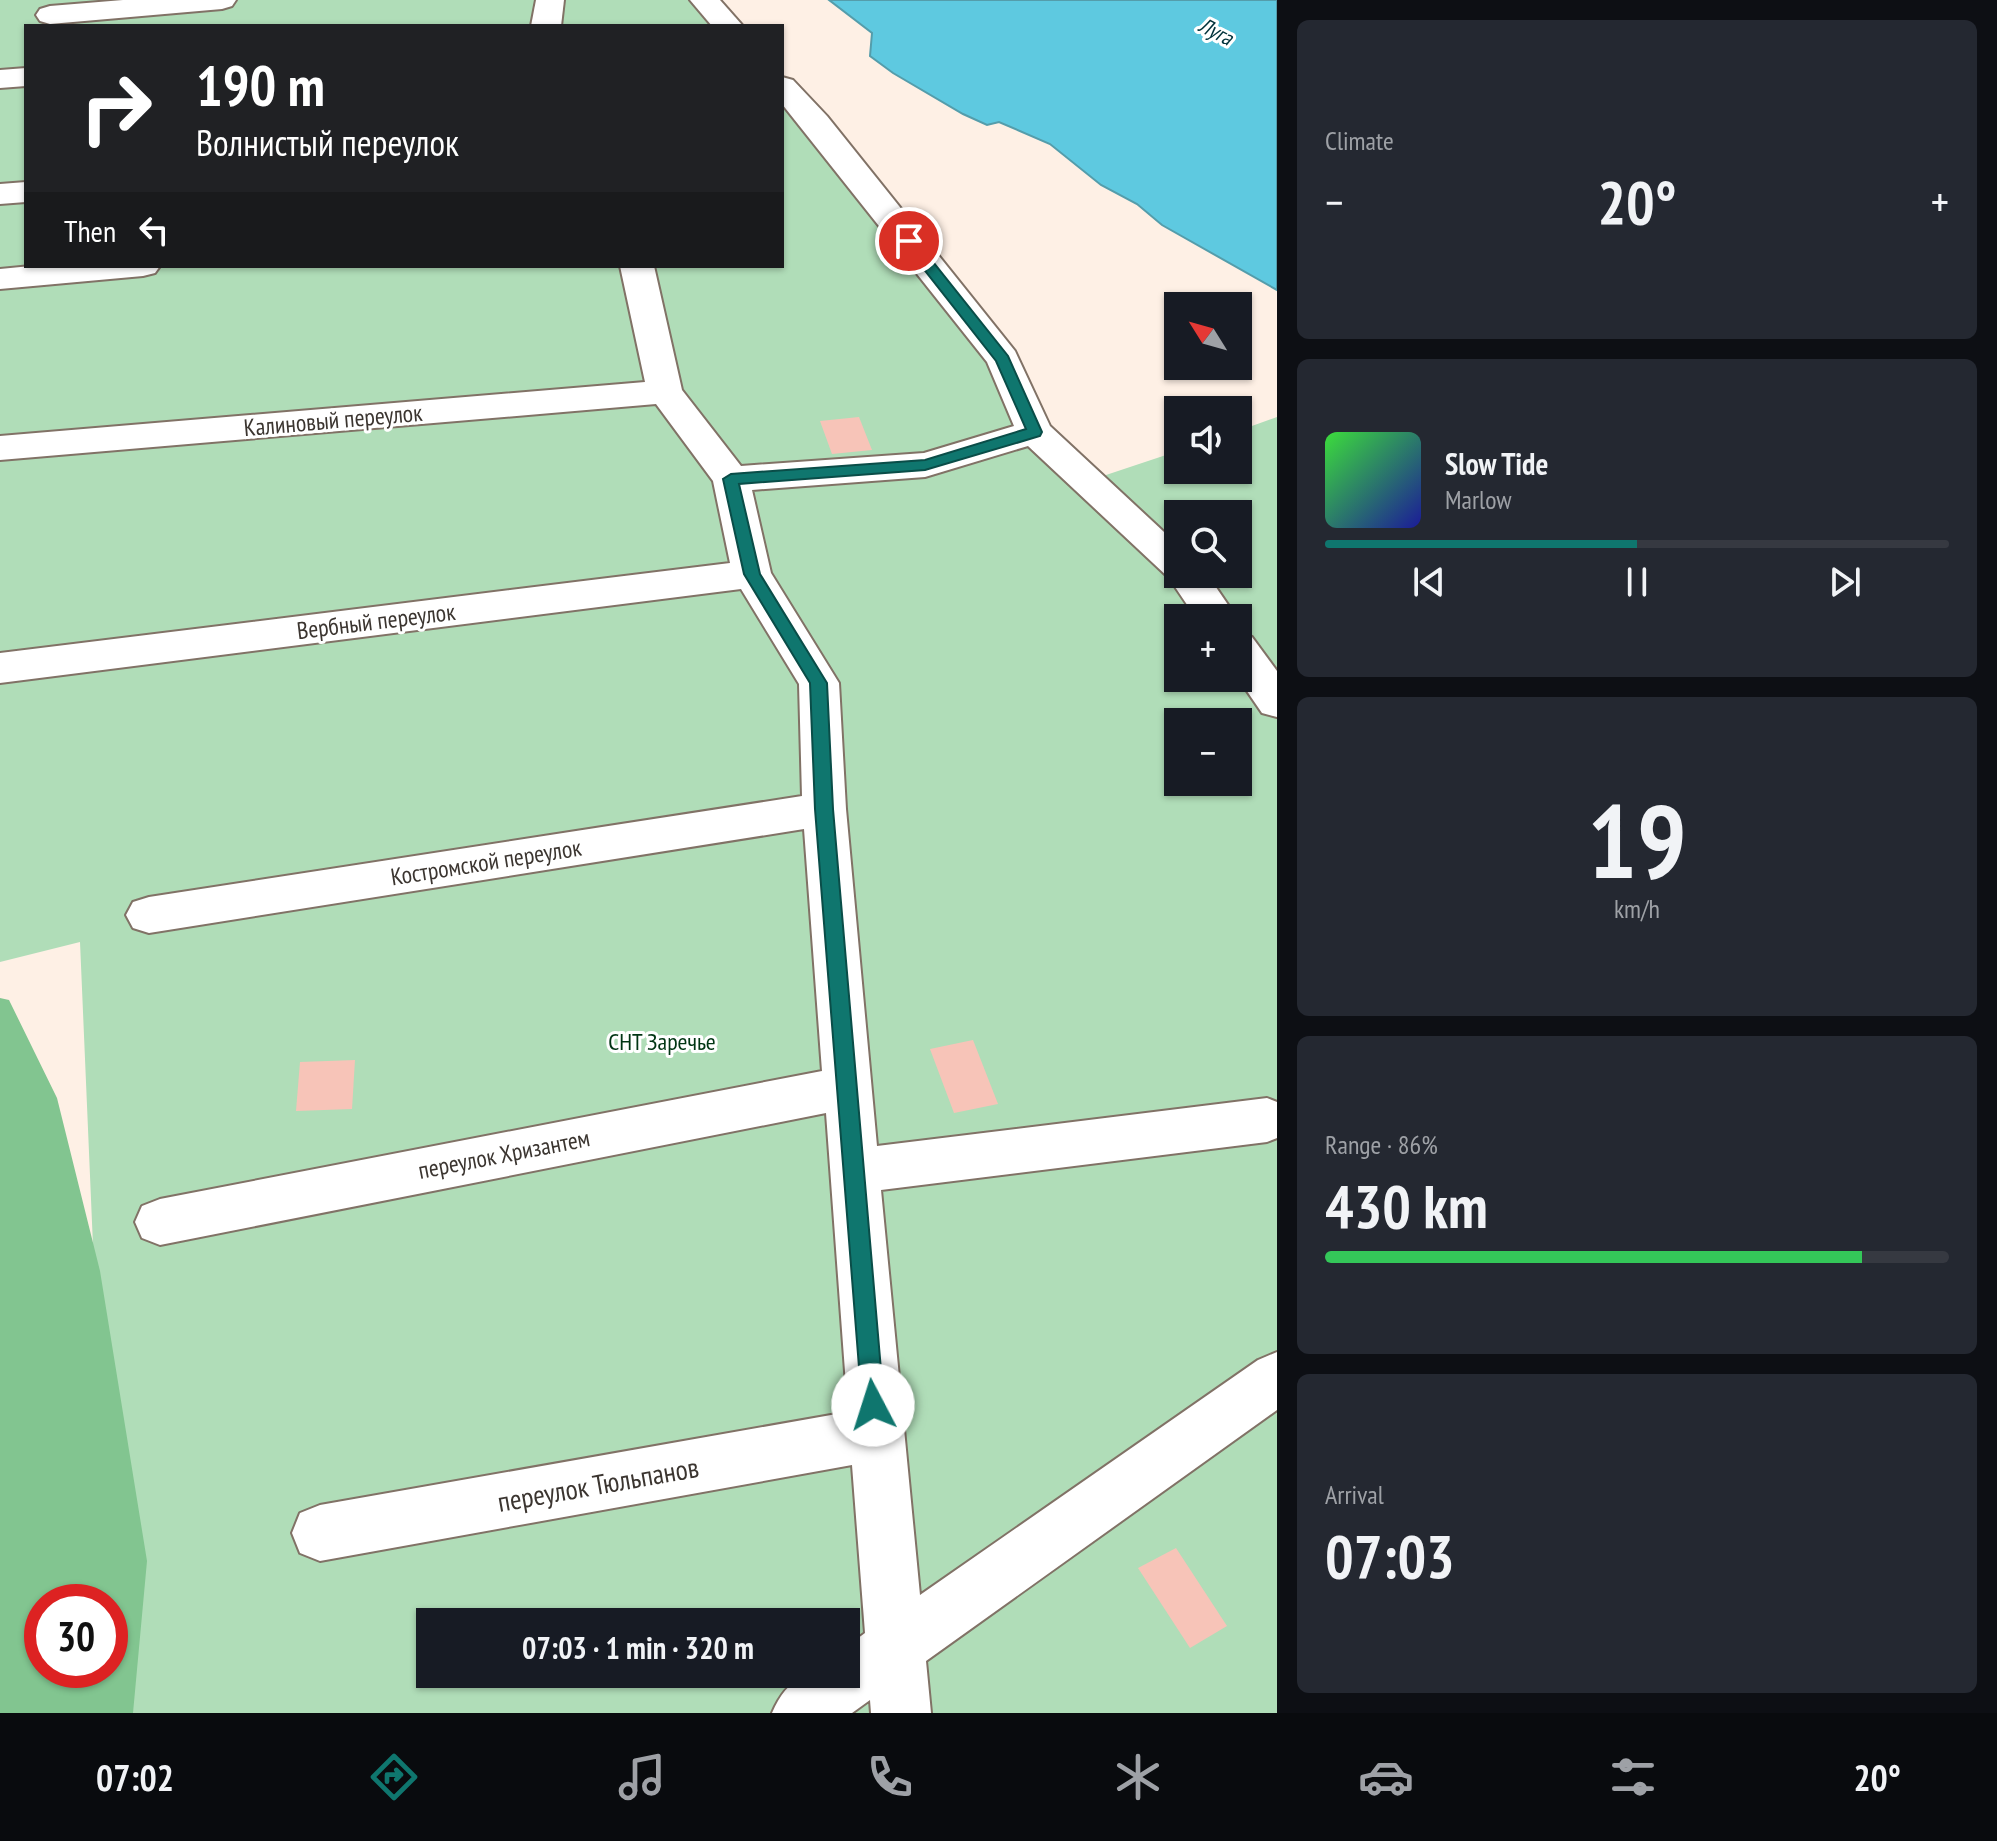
<!DOCTYPE html>
<meta charset="utf-8">
<style>
:root{--surface:#171b24;--page:#242831;--text:#f1f3f6;--muted:#9ea1a6;--line:#363941;--accent:#0f766e}
body{margin:0;font-family:"PT Sans Narrow",sans-serif;background:var(--page);color:var(--text);height:100vh;display:flex;flex-direction:column;font-size:30px;white-space:nowrap}
*{box-sizing:border-box;margin:0}
p{font-size:26px;color:var(--muted)}
.icon{flex:none;width:44px;height:44px;fill:none;stroke:currentColor;stroke-width:2;stroke-linecap:round;stroke-linejoin:round}
.map{position:relative;flex:1;overflow:hidden}
.sheet{display:flex;flex-direction:column;gap:20px;padding:20px;background:#0d0f14;width:720px}
.sheet>*{flex:none}
.hud{position:absolute;left:24px;top:24px;width:760px;height:244px;border-radius:0px;box-shadow:0 2px 6px #0004;background:#202124;color:#fff;overflow:hidden}
.needle{width:52px;rotate:307deg}
.fabs{position:absolute;left:1164px;top:292px;display:grid;gap:16px}
.fabs a{display:grid;place-items:center;width:88px;height:88px;border-radius:0px;background:var(--surface);box-shadow:0 2px 6px #0004;font-size:40px}
.speed{position:absolute;left:24px;top:1584px;display:flex;gap:16px;font-size:40px;font-weight:700;text-align:center}
.speed>*{display:grid;place-content:center;width:104px;height:104px;border-radius:50%;background:var(--surface);box-shadow:0 2px 6px #0004;line-height:1}
.speed .limit{border:12px solid #d22;background:#fff;color:#111}
.pin{position:absolute;display:grid;place-items:center;width:68px;height:68px;color:#fff;margin:-34px;border:4px solid #fff;border-radius:50%;box-shadow:0 2px 8px #0007}
.me{position:absolute;width:88px;margin:-44px;rotate:355deg;stroke-linejoin:round;filter:drop-shadow(0 0 6px #0008)}
.turn{display:flex;align-items:center;gap:28px;height:168px;padding:0 40px;font-size:36px}
.turn .icon{width:104px;height:104px;stroke-width:2.5}
.turn b{display:block;font-size:56px;line-height:68px}
.then{display:flex;align-items:center;height:76px;padding:0 40px;background:#0003;gap:16px;font-size:30px}
.big{font-size:60px;font-weight:600;line-height:1.1}
.sheet .card{flex:1;display:flex;flex-direction:column;justify-content:center;gap:12px;min-width:0;padding:0 28px;border-radius:12px;background:var(--page)}
.sheet .dial{align-items:center;gap:0}
.dial b{font-size:104px;line-height:1}
.song{display:flex;align-items:center;gap:24px}
.cover{width:96px;height:96px;border-radius:12px;background:linear-gradient(135deg,hsl(120 70% 55%),hsl(240 70% 35%))}
.played{height:8px;border-radius:4px;background:linear-gradient(90deg,var(--accent) 50%,var(--line) 50%)}
.keys{display:flex;justify-content:space-around;direction:ltr}
.heat{display:flex;justify-content:space-between;align-items:center;font-size:44px;direction:ltr}
.charge{height:12px;border-radius:6px;background:linear-gradient(90deg,#34c759 86%,var(--line) 0)}
.trip{position:absolute;left:416px;top:1608px;width:444px;height:80px;border-radius:0px;background:var(--surface);box-shadow:0 2px 6px #0004;font-weight:600;line-height:80px;text-align:center}
.tab-bar{display:flex;height:128px;justify-content:space-around;align-items:center;background:#090b0e;color:var(--muted)}
.tab-bar .icon{width:56px;height:56px}
.tab-bar .current{color:var(--accent)}
.tab-bar b{font-size:36px;color:var(--text)}
main{display:flex;flex:1;min-height:0}
.map>svg:first-child{display:block}
</style>
<main>
<div class="map">
<svg width="1277" height="1713" viewBox="0 0 1277 1713">
<rect width="100%" height="100%" fill="#fef0e5"/>
<path fill="#b0ddb8" fill-rule="evenodd" d="M0,0H699L724,26H26V266H782V95L1031,420L1091,480L1178,451V470H1238V431L1277,417V1713H113L80,942L0,962ZM1178,514H1238V574H1178ZM1178,618H1238V678H1178ZM1178,722H1238V782H1178ZM430,1622H846V1674H430Z"/>
<path fill="#82c590" fill-rule="evenodd" d="M0,998L9,1000L57,1098L100,1271L147,1561L133,1713H0ZM110,1602V1670H42V1602Z"/>
<path fill="#5ec9e0" stroke="#549dab" stroke-width="2" d="M829,0H1277V290L1162,225L1137,204L1101,185L1050,144L999,122L987,125L963,114L893,73L870,56L872,33Z"/>
<g fill="#f7c4b8">
<path d="M859,417L872,450L832,454L820,421Z"/>
<path d="M973,1040L998,1104L954,1113L930,1049Z"/>
<path d="M355,1060L352,1109L296,1111L300,1062Z"/>
<path d="M1176,1548L1227,1626L1190,1648L1138,1568Z"/>
</g>
<g fill="none" stroke-linecap="round" stroke-linejoin="round">
<g stroke="#817266" stroke-width="4">
<g id="minor">
<path d="M123,0H236L232,6L222,9L50,24L40,21L36,15L40,9L50,6Z"/>
<path d="M536,0H564L561,26H531Z"/>
<path d="M690,0H720L743,26H712Z"/>
<path d="M26,68V86L0,88V70Z"/>
<path d="M782,77L793,80L827,116L1015,351L1050,426L1178,545V574H1207L1237,618H1196L1169,578L1028,446L925,477L752,490L771,573L839,683L846,809L877,1146L1267,1098L1277,1102V1138L1267,1142L881,1190L920,1595L1258,1360L1277,1352V1410L926,1661L931,1713H871L870,1700L852,1713H772C789,1674 807,1674 846,1674V1647L865,1633L852,1465L320,1561L300,1553L292,1533L300,1513L320,1505L848,1412L826,1113L160,1245L142,1238L135,1222L142,1206L160,1199L822,1071L804,829L149,933L133,928L126,915L133,902L149,897L802,796L799,684L741,589L0,683V653L730,563L713,481L656,404L0,460V436L645,382L620,266H654L682,390L741,466L924,453L1014,426L987,362L782,104Z"/>
<path d="M26,182V202L0,204V184Z"/>
<path d="M31,266H160L155,273L143,276L0,289V269Z"/>
<path d="M1238,632L1252,637L1277,671V717L1262,713L1238,678Z"/>
</g>
</g>
<use href="#minor" fill="#fff" fill-rule="evenodd"/>
</g>
<path fill="#0f766e" stroke="#0a4d48" stroke-width="2" d="M904,238H914L1008,356L1042,432L1040,436L925,470L739,484L760,574L827,683L833,809L884,1405L881,1413L873,1416L865,1413L862,1405L815,809L810,683L744,574L723,479L731,474L925,460L1026,429L996,361L904,244Z"/>
<g text-anchor="middle" dominant-baseline="central" stroke-width="6" stroke-linejoin="round" paint-order="stroke">
<g font-size="22" font-style="italic" fill="#00323b" stroke="#fff">
<text transform="translate(1216 31) rotate(27)">Луга</text>
</g>
<g font-size="24" fill="#3b3530" stroke="#fff">
<text transform="translate(333 420) rotate(-5)">Калиновый переулок</text>
<text transform="translate(376 621) rotate(-7)">Вербный переулок</text>
<text transform="translate(486 862) rotate(-9)">Костромской переулок</text>
<text transform="translate(504 1154) rotate(-11)">переулок Хризантем</text>
</g>
<g font-size="24" fill="#003513" stroke="#fff">
<text x="662" y="1041">СНТ Заречье</text>
</g>
<g font-size="28" fill="#3b3530" stroke="#fff">
<text transform="translate(598 1484) rotate(-10)">переулок Тюльпанов</text>
</g>
</g>
</svg>
<div class="fabs">
<a><svg class="needle" viewBox="-14 -14 28 28"><path d="M0-13l5 13h-10z" fill="#e53935"/><path d="M0 13l5-13h-10z" fill="#9ea1a6"/></svg></a>
<a><svg class="icon" aria-label="sound" viewBox="0 0 24 24"><path d="M4 9h4l5-4v14l-5-4H4zM17 9q2 3 0 6"/></svg></a>
<a><svg class="icon" aria-label="search" viewBox="0 0 24 24"><circle cx="10" cy="10" r="6"/><path d="M15 15l6 6"/></svg></a>
<a>+</a>
<a>−</a>
</div>
<div class="speed"><div class="limit">30</div></div>
<div class="pin" style="left:909px;top:241px;background:#d93025"><svg class="icon" aria-label="arrive" viewBox="0 0 24 24"><path d="M6 21V4h12l-3 4 3 4H6"/></svg></div>
<svg class="me" style="left:873px;top:1405px" viewBox="-20 -20 40 40"><circle r="19" fill="#fff"/><path d="M0-13L10 11 0 6-10 11z" fill="#0f766e"/></svg>
<div class="trip">07:03 · 1 min · 320 m</div>
<div class="hud">
<div class="turn"><svg class="icon" aria-label="right" viewBox="0 0 24 24"><path d="M7 20v-9h11M14 6l5 5-5 5"/></svg><div><b>190 m</b>Волнистый переулок</div></div>
<div class="then">Then<svg class="icon" aria-label="left" viewBox="0 0 24 24"><path d="M17 20v-9H6M10 6l-5 5 5 5"/></svg></div>
</div>
</div>
<section class="sheet">
<div class="card"><p>Climate</p>
<div class="heat"><a>−</a><b class="big">20°</b><a>+</a></div>
</div>
<div class="card">
<div class="song"><i class="cover"></i><div><b>Slow Tide</b><p>Marlow</p></div></div>
<div class="played"></div>
<div class="keys"><svg class="icon" aria-label="previous" viewBox="0 0 24 24"><path d="M18 5L8 12l10 7zM5 5v14"/></svg><svg class="icon" aria-label="pause" viewBox="0 0 24 24"><path d="M8 5v14M16 5v14"/></svg><svg class="icon" aria-label="next" viewBox="0 0 24 24"><path d="M6 5l10 7-10 7zM19 5v14"/></svg></div>
</div>
<div class="card dial"><b>19</b><p>km/h</p></div>
<div class="card"><p>Range · 86%</p><b class="big">430 km</b><div class="charge"></div></div>
<div class="card"><p>Arrival</p><b class="big">07:03</b></div>
</section>
</main>
<nav class="tab-bar">
<b>07:02</b>
<svg class="icon current" aria-label="directions" viewBox="0 0 24 24"><path d="M12 3l9 9-9 9-9-9zM9 14v-3h6M13 9l2 2-2 2"/></svg>
<svg class="icon" aria-label="music" viewBox="0 0 24 24"><path d="M9 18V5l10-2v13"/><circle cx="6" cy="18" r="3"/><circle cx="16" cy="16" r="3"/></svg>
<svg class="icon" aria-label="phone" viewBox="0 0 24 24"><path d="M5 4h4l2 5-3 2q2 4 5 5l2-3 5 2v4C11 20 4 13 5 4z"/></svg>
<svg class="icon" aria-label="climate" viewBox="0 0 24 24"><path d="M12 3v18M4 7l16 10M4 17L20 7"/></svg>
<svg class="icon" aria-label="car" viewBox="0 0 24 24"><path d="M5 17H2v-5l4-1 3-4h7l3 4 3 1v5h-3M9 17h6M6 11h13"/><circle cx="7" cy="17" r="2"/><circle cx="17" cy="17" r="2"/></svg>
<svg class="icon" aria-label="filters" viewBox="0 0 24 24"><path d="M4 7h16M4 17h16"/><circle cx="9" cy="7" r="2"/><circle cx="15" cy="17" r="2"/></svg>
<b>20°</b>
</nav>
